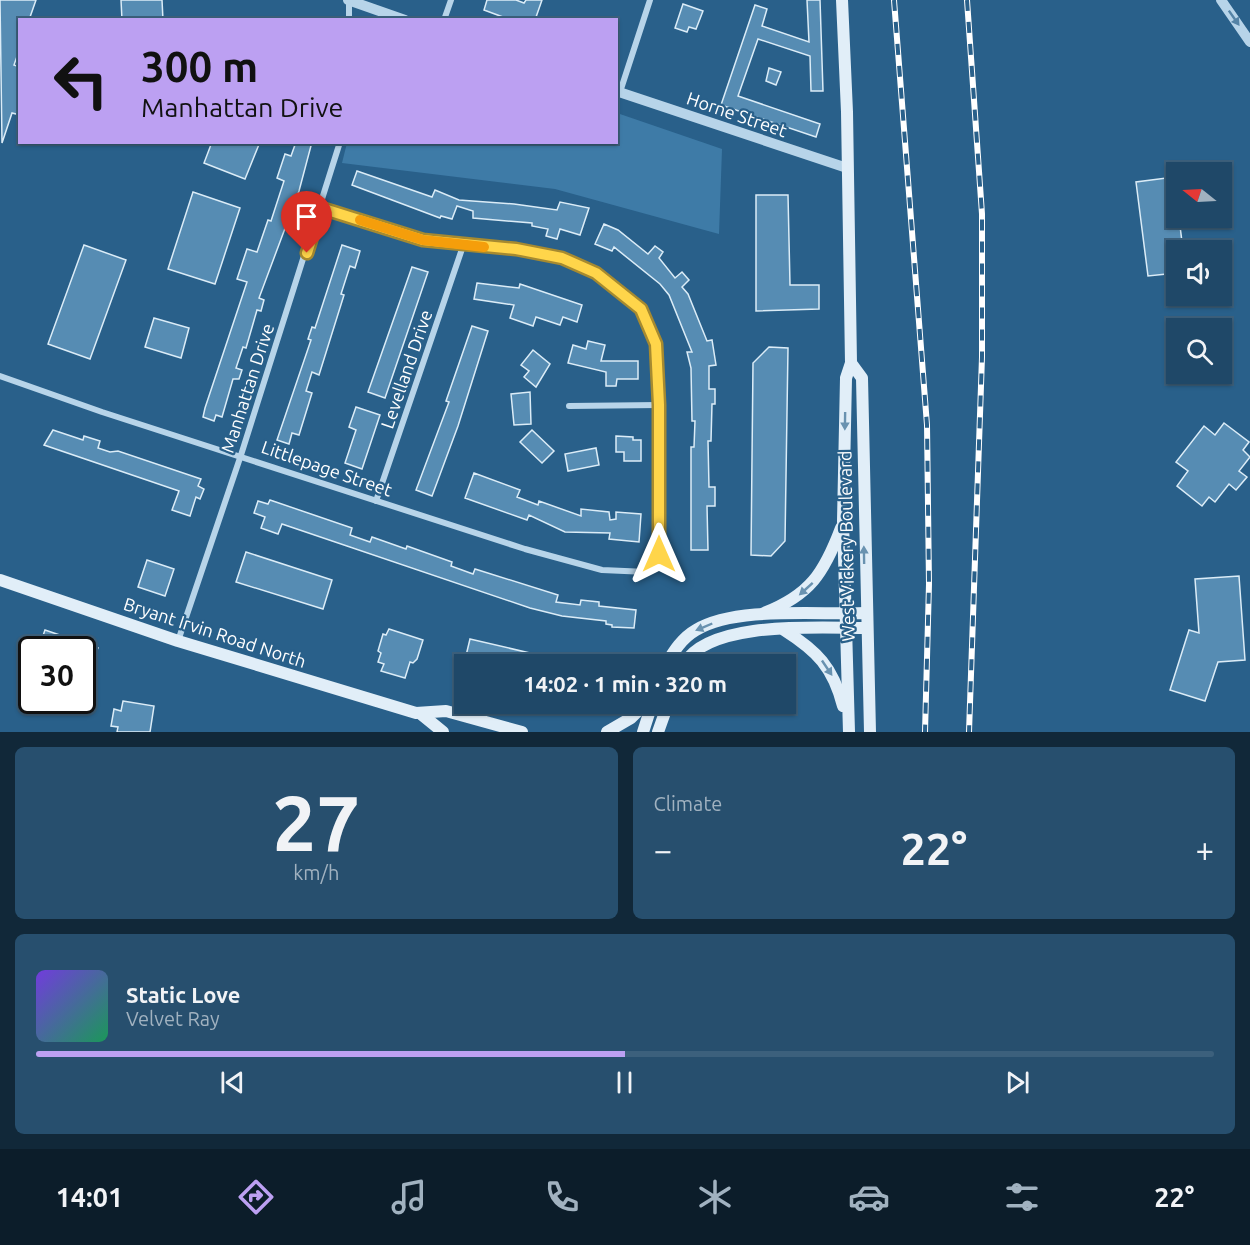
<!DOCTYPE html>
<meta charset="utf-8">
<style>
:root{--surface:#1f4868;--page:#274f6e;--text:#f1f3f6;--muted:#a1b2c0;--line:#3c607c;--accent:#bca0f2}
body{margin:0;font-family:Ubuntu,sans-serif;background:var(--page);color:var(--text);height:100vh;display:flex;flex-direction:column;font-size:22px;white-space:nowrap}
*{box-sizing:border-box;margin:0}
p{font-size:20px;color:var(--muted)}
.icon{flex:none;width:33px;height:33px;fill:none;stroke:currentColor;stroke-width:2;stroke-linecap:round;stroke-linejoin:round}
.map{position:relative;height:732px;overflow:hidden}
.drawer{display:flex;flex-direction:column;gap:15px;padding:15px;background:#112839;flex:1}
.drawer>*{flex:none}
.banner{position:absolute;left:18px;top:18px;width:600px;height:126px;border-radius:0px;box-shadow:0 2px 4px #0004,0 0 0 2px var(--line);background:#bca0f2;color:#111;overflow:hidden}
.needle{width:39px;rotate:288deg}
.buttons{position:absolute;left:1166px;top:162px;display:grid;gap:12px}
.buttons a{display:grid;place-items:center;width:66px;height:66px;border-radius:0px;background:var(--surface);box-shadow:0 2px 4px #0004,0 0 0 2px var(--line);font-size:30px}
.speed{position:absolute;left:18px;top:636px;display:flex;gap:12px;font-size:30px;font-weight:700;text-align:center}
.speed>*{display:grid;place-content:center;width:78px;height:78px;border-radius:50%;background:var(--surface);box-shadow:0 2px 4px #0004,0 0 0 2px var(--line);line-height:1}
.speed .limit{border:3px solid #111;border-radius:9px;background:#fff;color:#111}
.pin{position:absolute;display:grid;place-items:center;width:51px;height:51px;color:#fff;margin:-62px -26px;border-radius:50% 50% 50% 0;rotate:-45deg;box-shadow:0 0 6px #0007}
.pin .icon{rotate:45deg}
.me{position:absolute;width:66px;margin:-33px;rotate:0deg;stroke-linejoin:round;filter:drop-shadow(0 0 4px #0008)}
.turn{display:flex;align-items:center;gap:21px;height:126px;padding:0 24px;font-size:27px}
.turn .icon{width:78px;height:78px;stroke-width:2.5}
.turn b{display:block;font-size:42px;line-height:51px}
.big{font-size:45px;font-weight:700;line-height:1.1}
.drawer .tile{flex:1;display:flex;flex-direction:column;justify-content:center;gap:9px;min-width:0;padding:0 21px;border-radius:9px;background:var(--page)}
.drawer .dial{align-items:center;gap:0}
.dial b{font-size:78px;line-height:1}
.song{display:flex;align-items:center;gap:18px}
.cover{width:72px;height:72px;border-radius:9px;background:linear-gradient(135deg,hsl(260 70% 55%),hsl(150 70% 35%))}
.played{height:6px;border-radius:3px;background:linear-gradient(90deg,var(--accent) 50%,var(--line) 50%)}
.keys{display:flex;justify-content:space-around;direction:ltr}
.heat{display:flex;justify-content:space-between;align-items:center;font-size:33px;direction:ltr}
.drawer .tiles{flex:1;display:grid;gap:15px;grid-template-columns:1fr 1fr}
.tile:last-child{grid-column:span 2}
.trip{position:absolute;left:454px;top:654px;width:342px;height:60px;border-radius:0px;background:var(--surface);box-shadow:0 2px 4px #0004,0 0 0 2px var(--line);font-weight:700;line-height:60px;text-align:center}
.tabs{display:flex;height:96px;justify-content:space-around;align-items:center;background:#0c1d2a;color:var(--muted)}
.tabs .icon{width:42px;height:42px}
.tabs .selected{color:var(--accent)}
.tabs b{font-size:27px;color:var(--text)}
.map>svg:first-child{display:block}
</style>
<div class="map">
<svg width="1250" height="732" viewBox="0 0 1250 732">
<rect width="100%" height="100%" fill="#29608a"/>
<path fill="#3e7ba7" d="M617,113L722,149L719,234L555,189L342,163L347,143L616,142Z"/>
<g fill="#568cb3" stroke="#dbecf7" stroke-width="1.5">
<path d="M0,0H36L29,20H20V48L14,65L20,67V115L12,113L2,143Z"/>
<path d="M121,0H162L163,20H122Z"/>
<path d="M487,0H516L524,3L526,0H542L535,20H511L484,10Z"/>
<path d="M807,0H820L823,91H811L810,56L758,39L738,96L820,124L816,137L721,105L755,5L767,9L762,26L809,42Z"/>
<path d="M683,4L703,11L696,29L689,27L687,32L675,28Z"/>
<path d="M769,68L781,72L776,85L766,81Z"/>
<path d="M212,142H260L245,179L204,163Z"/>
<path d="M296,142H312L299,191L259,298L264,300L261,311L257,310L246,348L243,347L236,368L242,370L239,379H233L222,417L216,415L214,421L203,417L205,408L247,282L237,279L247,249L257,252L268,220L271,221L284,181L277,178L285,154L291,156Z"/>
<path d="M357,171L432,197L435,190L459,200L514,204L557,210L560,202L589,208L580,235L560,229L557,239L546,236L548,229L532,226V223L473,218V211L457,206L452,219L441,216L440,218L352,185Z"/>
<path d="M1174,177L1176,218H1179L1183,250H1176V273L1148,276L1136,182Z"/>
<path d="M193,192L240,208L215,284L168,269Z"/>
<path d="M756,195H788L790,285H819V309L756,311Z"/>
<path d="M604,224L618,230L648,254L655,246L663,252L659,258L675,278L682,272L689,280L682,287L688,294L707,341L712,340L716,365L709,366V389H715V404H712L711,441H708L709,487H715V506H707L708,550H691V447H694L695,421H692L691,368L687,352H692L669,295L660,284L614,247L612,251L595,244Z"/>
<path d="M84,245L126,260L90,359L48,344Z"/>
<path d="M342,245L360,251L355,268L350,266L341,294L344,295L319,375L312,372L306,391L312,393L299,435L292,433L289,444L277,440L311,340L308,339L312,327L315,328Z"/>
<path d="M412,267L428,272L385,398L368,392Z"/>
<path d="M477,283L519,288L520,284L582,305L577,322L563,317L560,325L536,317L533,326L510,318L514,305L474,299Z"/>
<path d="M154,318L189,328L181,358L145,347Z"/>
<path d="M472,326L488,331L458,426L432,496L416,490L449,402L446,401Z"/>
<path d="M588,341L605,345L601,361H638V379H617L616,386H606V372L568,363L573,345L586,349Z"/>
<path d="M769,347L788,348L785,541L771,556L751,555L753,363Z"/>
<path d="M533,350L550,364L536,387L524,377L529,371L521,365Z"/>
<path d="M530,392L531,424L514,425L511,394Z"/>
<path d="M356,407L380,415L362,469L345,463L356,430L349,427Z"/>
<path d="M1224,423L1249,442L1243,450L1250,457L1239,471L1247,477L1236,490L1229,484L1215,502L1209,497L1202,506L1177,486L1188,471L1176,462L1204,426L1215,435Z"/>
<path d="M53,430L83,440L84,436L100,441L98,448L110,452L118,451L201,479L198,486L204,489L200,499L196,497L190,516L172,510L179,491L44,445Z"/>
<path d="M532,430L554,451L542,463L520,442Z"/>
<path d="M616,436L633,437V440H641V461H624V452H616Z"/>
<path d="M596,448L599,465L568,471L565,454Z"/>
<path d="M474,473L520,490L517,497L538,505L539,501L581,516V509L609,512L610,520L616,519V512L641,514L639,542L609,539L610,533L565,532L529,515L527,520L465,498Z"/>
<path d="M270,500L352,528L350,535L370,542L372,537L406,549L407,546L452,562L451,566L473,574L475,569L558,595L556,602L580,605L581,600L599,602V606L636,610L634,628L612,627V625L606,624V621L562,616L530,608L282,524L278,534L261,528L265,517L254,513L258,501L268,504Z"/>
<path d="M246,552L332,580L323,609L236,582Z"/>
<path d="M147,560L174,569L165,596L138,587Z"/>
<path d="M1239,576L1245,660L1218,662L1205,701L1170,690L1189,630L1199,633L1195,579Z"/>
<path d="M389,629L423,640L417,659L413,663L410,662L405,678L381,671L384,664L378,662L381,653L378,651L383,634L386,635Z"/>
<path d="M45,630L98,648L97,650H38Z"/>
<path d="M470,639L560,660V664H464Z"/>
<path d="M123,701L154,706L150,732H117L118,727L111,726L114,709L121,711Z"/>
</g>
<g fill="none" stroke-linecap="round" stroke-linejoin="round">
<g stroke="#b7d4e9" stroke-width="6">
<path d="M349,20V1"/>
<path d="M444,20L451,0"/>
<path d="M620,92L650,0"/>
<path d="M0,376L102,412L525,549L602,570L647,572L659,554V405L656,344L641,309L596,273L562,258L516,249L423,240L321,208"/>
<path d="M569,406L659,405"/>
<path d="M376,501L463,246"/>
<path d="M178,641L241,455L340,142"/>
</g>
<g stroke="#b7d4e9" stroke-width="10">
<path d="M348,0L405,20"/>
<path d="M1221,0L1250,42"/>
<path d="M616,91L847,168"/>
</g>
<g stroke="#e1eef8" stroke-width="12">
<path d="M842,0L847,112L851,363L846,378L843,521L849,732"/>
<path d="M851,363L862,378L870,732"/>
<path d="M0,580L178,641L416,713L446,711L522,732"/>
<path d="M764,613C810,595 824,573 841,528"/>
<path d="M784,630C817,651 833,667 843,706"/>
<path d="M666,664C674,651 682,638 696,630C736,606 818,615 865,613"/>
<path d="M684,664C709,620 819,628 865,628"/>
<path d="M421,714L443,732"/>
<path d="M607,732L631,718L645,704"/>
<path d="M643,732L652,704"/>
<path d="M658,732L668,704"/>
</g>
<g stroke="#fff" stroke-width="6">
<g id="rail">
<path d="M894,0L927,425L929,584L925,732"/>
<path d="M967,0L982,214V357L969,732"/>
</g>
</g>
<use href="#rail" stroke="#29608a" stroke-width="4" stroke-dasharray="11" stroke-linecap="butt"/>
</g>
<defs><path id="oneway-solid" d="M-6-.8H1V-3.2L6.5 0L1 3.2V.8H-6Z" transform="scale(1.5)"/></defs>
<use fill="#5483a6" href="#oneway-solid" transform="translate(1234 18) rotate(55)"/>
<g fill="#6992b0">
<use href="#oneway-solid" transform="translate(845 421) rotate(91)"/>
<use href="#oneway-solid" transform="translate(864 555) rotate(-91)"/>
<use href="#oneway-solid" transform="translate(806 589) rotate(138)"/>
<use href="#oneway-solid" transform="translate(704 627) rotate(157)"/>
<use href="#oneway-solid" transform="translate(827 668) rotate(56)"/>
</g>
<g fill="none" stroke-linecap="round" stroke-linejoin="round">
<g stroke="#a68a30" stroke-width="15">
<path id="route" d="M307,253L321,208L423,240L516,249L562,258L596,273L641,309L656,344L659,405V554"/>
</g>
<use href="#route" stroke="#ffd54a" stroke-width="10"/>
<path stroke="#f59e0b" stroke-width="10" d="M360,220L423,240L484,247"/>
</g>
<g text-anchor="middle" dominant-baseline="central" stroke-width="4.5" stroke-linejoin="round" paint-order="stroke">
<g font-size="18" fill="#fff" stroke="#29608a">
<text transform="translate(737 114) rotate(19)">Horne Street</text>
<text transform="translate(406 369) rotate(-71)">Levelland Drive</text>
<text transform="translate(247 388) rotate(-72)">Manhattan Drive</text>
<text transform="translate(327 468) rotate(19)">Littlepage Street</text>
<text transform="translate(846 546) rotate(-91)">West Vickery Boulevard</text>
<text transform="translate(215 632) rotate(18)">Bryant Irvin Road North</text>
</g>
</g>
</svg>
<div class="buttons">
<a><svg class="needle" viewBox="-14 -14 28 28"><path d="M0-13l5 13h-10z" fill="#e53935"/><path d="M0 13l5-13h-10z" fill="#a1b2c0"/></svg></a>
<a><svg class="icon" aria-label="sound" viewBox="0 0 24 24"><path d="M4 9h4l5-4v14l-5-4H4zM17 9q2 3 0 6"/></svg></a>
<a><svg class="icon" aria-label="search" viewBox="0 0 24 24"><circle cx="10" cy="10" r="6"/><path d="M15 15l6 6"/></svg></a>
</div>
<div class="speed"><div class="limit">30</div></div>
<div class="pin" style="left:307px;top:253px;background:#d93025"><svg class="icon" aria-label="arrive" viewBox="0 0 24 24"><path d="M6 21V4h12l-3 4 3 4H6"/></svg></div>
<svg class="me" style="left:659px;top:554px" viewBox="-20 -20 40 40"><path d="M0-17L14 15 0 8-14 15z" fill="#ffd54a" stroke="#fff" stroke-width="4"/></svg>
<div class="trip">14:02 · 1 min · 320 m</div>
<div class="banner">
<div class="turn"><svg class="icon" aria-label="left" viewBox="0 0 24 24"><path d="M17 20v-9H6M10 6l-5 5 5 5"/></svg><div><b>300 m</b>Manhattan Drive</div></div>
</div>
</div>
<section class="drawer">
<div class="tiles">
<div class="tile dial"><b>27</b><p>km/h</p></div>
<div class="tile"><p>Climate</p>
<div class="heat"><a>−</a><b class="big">22°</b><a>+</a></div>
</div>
<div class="tile">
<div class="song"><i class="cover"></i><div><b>Static Love</b><p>Velvet Ray</p></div></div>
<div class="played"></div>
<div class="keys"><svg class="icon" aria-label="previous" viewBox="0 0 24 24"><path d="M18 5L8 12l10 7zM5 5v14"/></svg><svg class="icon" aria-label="pause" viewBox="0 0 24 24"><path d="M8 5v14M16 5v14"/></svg><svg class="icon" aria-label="next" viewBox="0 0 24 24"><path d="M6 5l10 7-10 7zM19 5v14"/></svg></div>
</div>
</div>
</section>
<nav class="tabs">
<b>14:01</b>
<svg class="icon selected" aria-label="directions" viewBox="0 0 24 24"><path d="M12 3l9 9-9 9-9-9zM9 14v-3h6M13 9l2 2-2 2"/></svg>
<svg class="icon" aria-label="music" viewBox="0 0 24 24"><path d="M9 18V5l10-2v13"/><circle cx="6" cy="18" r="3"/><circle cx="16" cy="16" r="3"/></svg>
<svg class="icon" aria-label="phone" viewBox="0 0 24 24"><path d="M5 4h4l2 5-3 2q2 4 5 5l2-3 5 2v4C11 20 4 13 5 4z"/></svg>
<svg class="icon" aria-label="climate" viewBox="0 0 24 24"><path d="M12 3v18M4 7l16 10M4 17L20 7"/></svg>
<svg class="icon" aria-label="car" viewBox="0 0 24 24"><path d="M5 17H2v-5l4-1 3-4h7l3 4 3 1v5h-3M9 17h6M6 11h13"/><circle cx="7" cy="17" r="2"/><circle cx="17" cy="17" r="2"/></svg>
<svg class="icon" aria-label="filters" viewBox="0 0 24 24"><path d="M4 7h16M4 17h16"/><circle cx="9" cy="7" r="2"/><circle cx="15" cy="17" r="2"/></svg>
<b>22°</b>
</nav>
